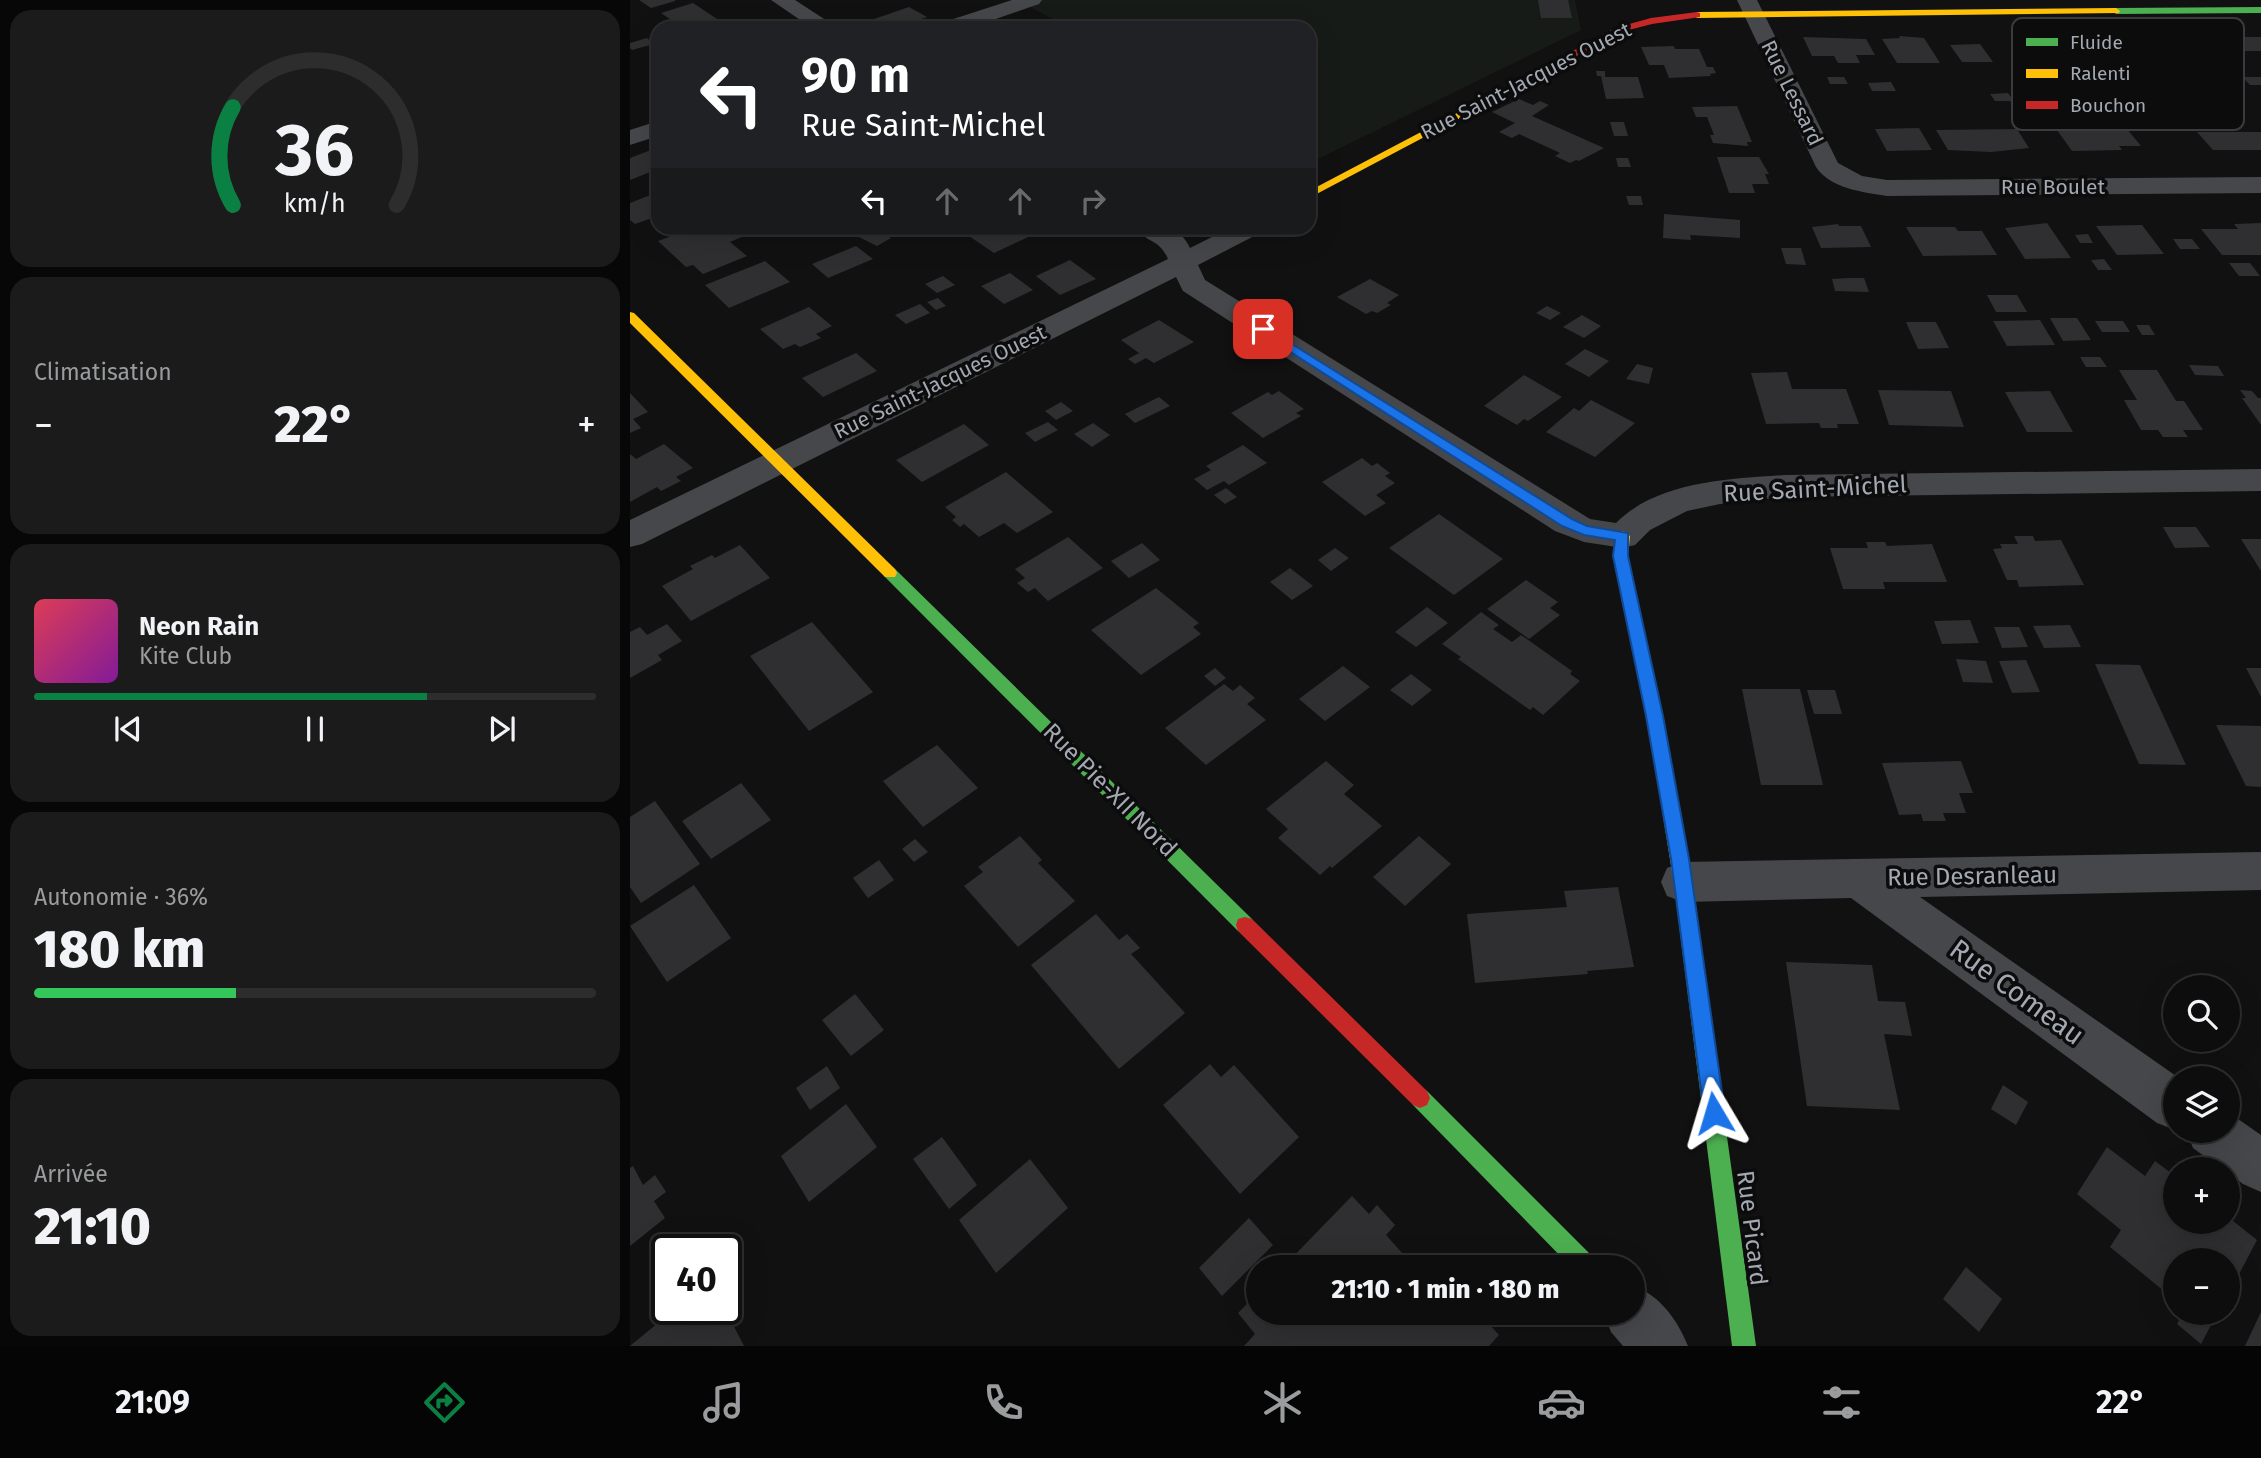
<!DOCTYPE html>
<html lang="fr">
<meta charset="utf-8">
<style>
:root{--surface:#0d0d0e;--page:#1b1b1c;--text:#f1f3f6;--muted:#9a9c9e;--line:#2d2d2e;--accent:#0b8043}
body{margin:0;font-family:"Fira Sans",sans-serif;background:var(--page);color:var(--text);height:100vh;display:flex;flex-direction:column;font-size:26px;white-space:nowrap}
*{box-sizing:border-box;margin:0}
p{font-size:23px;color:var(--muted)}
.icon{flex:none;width:38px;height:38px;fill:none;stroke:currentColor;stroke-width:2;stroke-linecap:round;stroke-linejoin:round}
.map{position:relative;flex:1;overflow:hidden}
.sheet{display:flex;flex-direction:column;gap:10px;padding:10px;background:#070708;width:630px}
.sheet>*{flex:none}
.hud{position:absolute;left:21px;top:21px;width:665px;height:214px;border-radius:21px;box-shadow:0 7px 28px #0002,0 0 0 2px var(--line);background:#202124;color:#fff;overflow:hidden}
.controls{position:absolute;left:1533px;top:975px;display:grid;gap:14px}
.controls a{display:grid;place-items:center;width:77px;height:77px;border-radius:50%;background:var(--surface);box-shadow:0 7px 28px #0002,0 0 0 2px var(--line);font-size:35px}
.speed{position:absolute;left:21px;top:1234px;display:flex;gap:14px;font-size:35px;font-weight:700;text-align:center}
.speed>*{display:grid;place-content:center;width:91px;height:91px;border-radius:50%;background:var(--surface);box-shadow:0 7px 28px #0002,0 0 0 2px var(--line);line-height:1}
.speed .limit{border:4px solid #111;border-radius:10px;background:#fff;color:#111}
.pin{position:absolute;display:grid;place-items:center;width:60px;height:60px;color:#fff;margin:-30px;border-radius:14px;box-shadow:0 4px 10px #0006}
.me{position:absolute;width:77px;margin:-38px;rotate:353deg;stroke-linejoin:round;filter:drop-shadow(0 0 5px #0008)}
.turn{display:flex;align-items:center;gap:24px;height:147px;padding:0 35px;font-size:32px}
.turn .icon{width:91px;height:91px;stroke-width:2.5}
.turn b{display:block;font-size:49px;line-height:60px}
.lanes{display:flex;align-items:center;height:66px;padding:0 35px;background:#0003;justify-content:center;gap:35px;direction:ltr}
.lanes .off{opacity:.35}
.big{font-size:52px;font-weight:800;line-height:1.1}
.sheet .card{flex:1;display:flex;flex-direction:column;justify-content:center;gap:10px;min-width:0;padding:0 24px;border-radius:21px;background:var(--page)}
.sheet .dial{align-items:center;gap:0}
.dial svg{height:182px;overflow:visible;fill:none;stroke:var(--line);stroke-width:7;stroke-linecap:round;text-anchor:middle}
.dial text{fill:var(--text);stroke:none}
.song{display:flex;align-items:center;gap:21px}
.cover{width:84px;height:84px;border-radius:10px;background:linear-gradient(135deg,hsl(350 70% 55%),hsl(290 70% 35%))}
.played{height:7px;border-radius:4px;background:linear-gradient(90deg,var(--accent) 70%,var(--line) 70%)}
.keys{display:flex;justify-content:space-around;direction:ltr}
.heat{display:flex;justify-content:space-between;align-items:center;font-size:38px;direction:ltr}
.charge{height:10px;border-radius:5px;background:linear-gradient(90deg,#34c759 36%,var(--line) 0)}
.trip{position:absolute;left:616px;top:1255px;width:399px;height:70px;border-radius:35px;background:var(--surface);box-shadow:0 7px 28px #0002,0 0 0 2px var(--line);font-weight:800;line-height:70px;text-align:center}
.dock{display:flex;height:112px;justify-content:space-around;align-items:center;background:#050506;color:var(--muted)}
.dock .icon{width:49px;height:49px}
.dock .on{color:var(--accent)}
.dock b{font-size:32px;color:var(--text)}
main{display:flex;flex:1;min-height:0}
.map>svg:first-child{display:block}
</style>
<main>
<section class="sheet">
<div class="card dial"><svg viewBox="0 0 100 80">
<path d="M14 69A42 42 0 1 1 86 69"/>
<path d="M14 69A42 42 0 0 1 14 26" stroke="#0b8043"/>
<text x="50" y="56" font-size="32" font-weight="700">36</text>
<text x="50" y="72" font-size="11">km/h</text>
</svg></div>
<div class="card"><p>Climatisation</p>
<div class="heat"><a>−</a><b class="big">22°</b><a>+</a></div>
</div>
<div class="card">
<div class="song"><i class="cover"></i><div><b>Neon Rain</b><p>Kite Club</p></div></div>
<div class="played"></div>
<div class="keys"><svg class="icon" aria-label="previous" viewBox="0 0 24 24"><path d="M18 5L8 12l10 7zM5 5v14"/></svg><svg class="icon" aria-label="pause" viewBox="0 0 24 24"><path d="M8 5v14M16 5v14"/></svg><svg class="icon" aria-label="next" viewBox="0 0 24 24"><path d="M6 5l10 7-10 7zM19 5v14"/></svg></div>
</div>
<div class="card"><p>Autonomie · 36%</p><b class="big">180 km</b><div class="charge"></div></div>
<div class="card"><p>Arrivée</p><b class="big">21:10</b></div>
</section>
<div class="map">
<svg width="1631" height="1346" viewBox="0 0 1631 1346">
<rect width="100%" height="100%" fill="#111112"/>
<path fill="#171b17" d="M387,0H945L951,30L690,158L679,152V28H440Z"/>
<g fill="#2f2f32">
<path d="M9,0H45V1L21,8Z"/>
<path d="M908,0H938L942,18H911Z"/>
<path d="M63,3L90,21L68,28H53L31,13Z"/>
<path d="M279,7L297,17L265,28H251L245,24L250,22L244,19Z"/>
<path d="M1269,36L1294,38L1310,63H1267L1252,39L1270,38Z"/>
<path d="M1173,37L1236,39L1245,55H1226L1230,63H1208L1204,56H1182Z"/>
<path d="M1601,37H1631V51H1614Z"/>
<path d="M17,38L24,44L2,50L0,48V43Z"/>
<path d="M1350,44L1363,62H1332L1320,45Z"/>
<path d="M1044,46L1045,49H1069L1077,67H1083L1086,73L1080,74L1081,76L1039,78L1034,65H1019L1011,47Z"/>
<path d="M966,71H975V77H1008L1014,98L976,99L971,76H967Z"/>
<path d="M1197,77H1214L1218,84H1200Z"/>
<path d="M1612,77H1631V85H1620Z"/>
<path d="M1261,82L1266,91H1242L1238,83Z"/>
<path d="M1378,93L1384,101H1365L1360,94Z"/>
<path d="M889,99L903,105L910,101L919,105L902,116L974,148L949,161L946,160L940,163L925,156L930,153L889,134L882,138L869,132L885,123L862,112Z"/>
<path d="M1107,106L1122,142H1117L1118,146L1083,143L1080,135H1084L1077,117H1066L1062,107Z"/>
<path d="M980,122H994L998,136H984Z"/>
<path d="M1289,128L1302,150L1257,151L1245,129Z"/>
<path d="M1387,129L1399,148L1361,152L1318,150L1306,130Z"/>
<path d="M1497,129L1511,146H1489L1492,150L1442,151L1427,130Z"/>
<path d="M1567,132H1631V150H1583Z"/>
<path d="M21,150L28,157V169L0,180V158Z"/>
<path d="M1087,157H1129L1139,174H1135L1139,184H1122L1125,193H1099Z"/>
<path d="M986,158H998L1001,167H988Z"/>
<path d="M28,192V216L5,224L0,220V203Z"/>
<path d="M996,196H1011L1013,205H999Z"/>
<path d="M1034,214L1110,220V238L1060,235L1061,240L1033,238Z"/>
<path d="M1417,223L1441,258L1395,259L1375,228Z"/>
<path d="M1631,223V255H1592L1571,229H1608L1604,224Z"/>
<path d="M1208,224L1209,226H1231L1241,247L1191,248L1182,227Z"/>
<path d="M1512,225L1534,254L1487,255L1466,226Z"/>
<path d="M1276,227H1325L1328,231H1352L1367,255L1293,256Z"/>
<path d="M63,228H84L95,237L109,232L114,236L100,242L117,256L73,274L63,265L56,267L28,241Z"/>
<path d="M155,228H185L165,236Z"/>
<path d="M235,228H240L261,238L247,246L223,234Z"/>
<path d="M336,228H402L409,232L364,253L330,230Z"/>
<path d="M1458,234L1463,243H1450L1445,235Z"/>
<path d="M1543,239H1562L1570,249H1550Z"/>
<path d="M226,246L243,259L198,278L182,264Z"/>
<path d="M1151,248H1171L1176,265L1156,264Z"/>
<path d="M1474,259L1482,270H1468L1461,260Z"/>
<path d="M440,260L466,279L430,295L406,276Z"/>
<path d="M135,261L160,282L99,308L75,285Z"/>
<path d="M1599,263H1620L1630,276H1609Z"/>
<path d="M380,273L403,290L374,304L351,286Z"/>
<path d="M313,276L325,285L307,293L295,284Z"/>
<path d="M1218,278H1234L1239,292L1205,291L1202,279Z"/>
<path d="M740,279L769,295L757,303L761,305L747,313L742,311L736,314L707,297Z"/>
<path d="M1357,295H1387L1397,312H1366Z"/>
<path d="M308,298L316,306L306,310L297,302Z"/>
<path d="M290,304L300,313L276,324L265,315Z"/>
<path d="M917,306L931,313L920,320L906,313Z"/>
<path d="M179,307L202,326L186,334L191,338L170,347L165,344L153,349L130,329Z"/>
<path d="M952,315L971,326L954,338L933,327Z"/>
<path d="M1420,318H1447L1461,340L1433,341Z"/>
<path d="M529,320L564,342L524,363L516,358L505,364L498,359L509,353L491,340Z"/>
<path d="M1410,320L1425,345L1377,346L1363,321Z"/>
<path d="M1465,321H1493L1500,332H1472Z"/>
<path d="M1276,322H1306L1319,348L1288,349Z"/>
<path d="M1506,325H1519L1525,335H1512Z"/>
<path d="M955,349L979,361L959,377L935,364Z"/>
<path d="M226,353L247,371L193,397L172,378Z"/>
<path d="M1450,357H1470L1477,367H1456Z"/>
<path d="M1007,364L1023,368L1019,384L996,379Z"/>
<path d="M1559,365L1588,366L1594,376L1565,375Z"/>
<path d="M1489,370H1527L1546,401H1554L1573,430H1553L1558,437H1533L1528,430H1511L1494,400H1507Z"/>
<path d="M1157,372L1162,389H1216L1229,424H1207L1208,428H1191L1189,423L1136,424L1121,373Z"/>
<path d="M894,375L932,397L898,421L894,419L887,425L854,406Z"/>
<path d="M1248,390L1321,391L1334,427L1259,425Z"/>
<path d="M1610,390L1622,391L1628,398H1631V425L1612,398H1616Z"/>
<path d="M649,391L674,409L666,413L671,416L633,438L601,413L638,392L642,395Z"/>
<path d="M1420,391L1443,432H1397L1375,392Z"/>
<path d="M0,393L18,412L3,419L11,428L0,433Z"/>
<path d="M529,397L540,406L505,423L495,414Z"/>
<path d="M961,400L1005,423L965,457L916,432L944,408L949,411Z"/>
<path d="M431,402L443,411L426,420L415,411Z"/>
<path d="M418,422L428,430L405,442L395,433Z"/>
<path d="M463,423L480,435L462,447L444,434Z"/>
<path d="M334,424L359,445L292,482L266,460Z"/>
<path d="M34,444L63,468L46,477L51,481L31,491L27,487L0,502V454L6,459Z"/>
<path d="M613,445L637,463L599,485L594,481L577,490L564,479L581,470L576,466Z"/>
<path d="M732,458L742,466L747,463L760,473L755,476L765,483L746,495L756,503L735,516L692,482Z"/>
<path d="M376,472L423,512L387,533L374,523L349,537L334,524L330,527L322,520L326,517L315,507Z"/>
<path d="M596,488L607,497L595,504L584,495Z"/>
<path d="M809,514L873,559L824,595L759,548Z"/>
<path d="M1533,527H1566L1580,547L1545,548Z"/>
<path d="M1384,536H1403L1405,541L1431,540L1454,585L1389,587L1387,580H1377L1363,549L1372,548L1370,544H1388Z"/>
<path d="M438,537L473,568L418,601L405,588L398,592L387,583L395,578L385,569Z"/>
<path d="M1611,539H1631V571Z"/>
<path d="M1236,542H1255L1257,546L1302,544L1317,582H1253L1255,589H1213L1200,548H1238Z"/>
<path d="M512,543L530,560L499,578L481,561Z"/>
<path d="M110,545L140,578L61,621L32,586L63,569L60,566L82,555L85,558Z"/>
<path d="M705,548L719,558L701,571L688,560Z"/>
<path d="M660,568L683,586L662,600L640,582Z"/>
<path d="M896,580L928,602L920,608L930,615L899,639L857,609Z"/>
<path d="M526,588L569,623L563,627L571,634L511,675L461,630Z"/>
<path d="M797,607L818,623L786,647L765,632Z"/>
<path d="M851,612L869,625L863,629L882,642L891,635L942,671L940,674L950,681L913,715L903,707L900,710L828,659L831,657L812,644Z"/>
<path d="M1340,620L1349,643L1312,644L1304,621Z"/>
<path d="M182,622L243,692L179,731L120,656Z"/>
<path d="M37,624L52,641L28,655L32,660L0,678V632L10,627L17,635Z"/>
<path d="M1440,625L1451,647L1414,648L1403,626Z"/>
<path d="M1364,627H1389L1398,647L1372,648Z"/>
<path d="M1326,659L1356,661L1363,683L1333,682Z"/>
<path d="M1396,660L1410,692L1382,693L1369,661Z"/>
<path d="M1465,664L1510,665L1556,765L1509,764Z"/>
<path d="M713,666L740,687L695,721L669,699Z"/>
<path d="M585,668L596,678L585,686L574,676Z"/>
<path d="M1616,668H1631V697Z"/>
<path d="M781,674L802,690L782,706L760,690Z"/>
<path d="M594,684L603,691L610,685L625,698L617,704L636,720L576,765L535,728Z"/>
<path d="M1112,689H1170L1193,785H1131Z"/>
<path d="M1177,690H1205L1212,714H1184Z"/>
<path d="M1586,725L1631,726V787L1616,786Z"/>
<path d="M307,745L348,788L293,827L253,781Z"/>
<path d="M696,761L724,785L714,794L752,826L702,868L700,866L690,875L648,838L658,829L636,809Z"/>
<path d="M1331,761L1343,793H1329L1336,813H1313L1316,821H1293L1291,814L1269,815L1252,763Z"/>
<path d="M111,783L141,820L81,859L52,821Z"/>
<path d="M25,801L70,864L11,903L0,887V817Z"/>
<path d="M390,836L412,860L408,863L445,901L388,947L334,886L353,872L348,867Z"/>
<path d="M789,836L821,864L775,906L743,877Z"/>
<path d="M285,839L298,852L284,862L272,849Z"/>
<path d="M249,860L264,880L238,898L223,878Z"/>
<path d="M64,885L101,938L37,982L0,926Z"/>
<path d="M988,887L1004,967L957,971L958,974L845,983L837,914L937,907L934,891Z"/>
<path d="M466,914L489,940L497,934L510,948L501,954L555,1013L489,1069L401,965Z"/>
<path d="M1156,962L1242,965L1248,1001L1275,1002L1282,1036L1254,1034L1270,1110L1177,1106Z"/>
<path d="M225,994L254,1030L221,1056L192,1020Z"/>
<path d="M580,1064L591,1077L604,1065L669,1137L610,1194L533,1105Z"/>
<path d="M197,1066L210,1088L180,1110L166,1088Z"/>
<path d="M1373,1085L1398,1102L1386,1125L1361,1109Z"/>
<path d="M216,1104L247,1147L179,1202L151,1156Z"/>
<path d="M312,1137L347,1185L319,1209L283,1159Z"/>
<path d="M1477,1147L1515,1176L1525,1161L1545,1176V1222H1598V1217L1627,1240L1598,1295V1260H1545V1300L1480,1247L1491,1230L1447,1194Z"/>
<path d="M400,1159L438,1208L366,1273L329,1220Z"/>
<path d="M3,1166L13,1185L25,1175L36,1192L24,1201L35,1218L0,1246V1168Z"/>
<path d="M722,1196L739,1214L747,1205L765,1225L756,1235L773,1254L771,1256L780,1267H653Z"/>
<path d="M619,1218L643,1245L592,1296L569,1268Z"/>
<path d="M1336,1267L1372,1299L1349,1332L1313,1299Z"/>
<path d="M628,1293V1312H829L839,1324L849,1313L869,1335L859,1346H614L625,1334L608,1313Z"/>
<path d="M45,1309H95L114,1346H0Z"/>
<path d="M1553,1312H1588L1571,1344L1547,1324Z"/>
<path d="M1631,1312V1346H1615Z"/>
</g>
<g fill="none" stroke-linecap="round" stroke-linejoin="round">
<g fill="#46474a" fill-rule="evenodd">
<path d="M141,0H165L208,28H182Z"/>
<path d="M382,0H412L409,4L340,28H308L311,23Z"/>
<path d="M1107,0H1127L1208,163L1232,176L1257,180L1631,177V193L1257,196C1233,192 1201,189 1186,167Z"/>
<path d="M28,121V136L0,145V130Z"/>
<path d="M507,228C528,226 550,225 560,248L600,228H632L628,234L568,265L575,280L960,519L986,523C1028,481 1099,479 1155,475L1631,469V491L1155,497L1090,504L1057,511L1020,530L1005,545L993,548L954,542L925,531L553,291L546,277L12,544L0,547V520L538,259C529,238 517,244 507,228Z"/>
<path d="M1631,852V890L1290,897L1549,1078H1545V1130L1527,1123L1221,898L1053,902L1037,896L1031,882L1037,868L1053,862Z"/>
<path d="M1598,1112L1631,1135V1192L1613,1184L1598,1173V1169H1592L1563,1148L1556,1130H1598Z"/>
<path d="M1003,1285C1030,1296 1047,1319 1058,1346H993L981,1332L973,1312H1003Z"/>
</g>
<g fill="#4caf50" fill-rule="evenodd">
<path d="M1631,7V13L1486,14L1482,11L1486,8Z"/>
<path d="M260,568L265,569L622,919L624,925L622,931L615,933L608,931L255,577L253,573Z"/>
<path d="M1053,876L1059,878L1062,884L1126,1346H1102L1044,884L1047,878Z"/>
<path d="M790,1088L797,1091L965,1259L968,1267H941L783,1105L780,1098L783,1091Z"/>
</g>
<g fill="#ffc107" fill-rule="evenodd">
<path d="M1486,8L1490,11L1489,13L1067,18L1063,15L1067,12Z"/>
<path d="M867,92L870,93V97L679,198V191Z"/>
<path d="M0,312L4,313L265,569L267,573L265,577H255L0,323Z"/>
<path d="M993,531L1000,536L998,556L1033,716L1062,884L1059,890L1053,892L1047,890L1044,884L1017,716L984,556L986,536Z"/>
</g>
<g fill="#c62828" fill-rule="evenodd">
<path d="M1067,12L1070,13V17L1022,24L991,32L870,97L862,95L985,28L1021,18Z"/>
<path d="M615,917L622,919L797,1091L800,1098L797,1105L790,1108L783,1105L608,931L606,925L608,919Z"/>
</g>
</g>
<path fill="#1a73e8" stroke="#114b97" stroke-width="2" d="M633,326L942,519L957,526L998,533V556L1033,716L1059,859L1095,1113L1092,1120L1084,1123L1077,1120L1074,1113L1041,859L1016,716L983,556L985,540L954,535L932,526L629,332V327Z"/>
<g text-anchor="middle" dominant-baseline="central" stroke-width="7" stroke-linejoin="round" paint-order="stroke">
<g font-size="21" fill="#a3a9b2" stroke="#0c0c0d">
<text transform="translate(896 81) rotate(-27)">Rue Saint-Jacques Ouest</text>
<text transform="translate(1162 93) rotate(64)">Rue Lessard</text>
<text x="1423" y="187">Rue Boulet</text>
<text transform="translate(310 382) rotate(-26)">Rue Saint-Jacques Ouest</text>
</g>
<g font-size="24" fill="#a3a9b2" stroke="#0c0c0d">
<text transform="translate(1185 489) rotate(-3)">Rue Saint-Michel</text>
<text transform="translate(480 790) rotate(45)">Rue Pie-XII Nord</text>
<text transform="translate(1342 876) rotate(-1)">Rue Desranleau</text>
<text transform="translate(1122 1228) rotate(83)">Rue Picard</text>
</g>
<g font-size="28" fill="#a3a9b2" stroke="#0c0c0d">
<text transform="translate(1387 992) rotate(36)">Rue Comeau</text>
</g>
</g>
<rect x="1382" y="18" width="232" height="112" rx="10" fill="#0c0c0d" stroke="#393b3f" stroke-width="2"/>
<rect x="1396" y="38" width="32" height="8" fill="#4caf50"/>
<rect x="1396" y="69" width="32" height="9" fill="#ffc107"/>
<rect x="1396" y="101" width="32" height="8" fill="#c62828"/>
<g font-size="19" fill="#a3a9b2">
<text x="1440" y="49">Fluide</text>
<text x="1440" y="80">Ralenti</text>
<text x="1440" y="112">Bouchon</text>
</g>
</svg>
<div class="controls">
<a><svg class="icon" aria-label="search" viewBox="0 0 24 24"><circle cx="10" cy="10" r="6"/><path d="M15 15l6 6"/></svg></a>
<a><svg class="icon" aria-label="layers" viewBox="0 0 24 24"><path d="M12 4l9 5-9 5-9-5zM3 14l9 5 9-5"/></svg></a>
<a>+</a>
<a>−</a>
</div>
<div class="speed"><div class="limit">40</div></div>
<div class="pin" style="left:633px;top:329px;background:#d93025"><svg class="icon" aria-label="arrive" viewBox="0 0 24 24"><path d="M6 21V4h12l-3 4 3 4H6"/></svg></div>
<svg class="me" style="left:1084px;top:1113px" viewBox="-20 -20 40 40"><path d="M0-17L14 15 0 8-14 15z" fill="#1a73e8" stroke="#fff" stroke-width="4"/></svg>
<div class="trip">21:10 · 1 min · 180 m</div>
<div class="hud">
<div class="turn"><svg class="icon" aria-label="left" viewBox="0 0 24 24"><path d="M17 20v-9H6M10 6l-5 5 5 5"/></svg><div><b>90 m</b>Rue Saint-Michel</div></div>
<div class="lanes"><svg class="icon" aria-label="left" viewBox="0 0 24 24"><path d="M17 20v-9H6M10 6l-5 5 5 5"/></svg><svg class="icon off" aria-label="ahead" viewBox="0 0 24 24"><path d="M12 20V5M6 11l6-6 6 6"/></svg><svg class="icon off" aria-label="ahead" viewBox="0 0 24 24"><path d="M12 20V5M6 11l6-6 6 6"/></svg><svg class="icon off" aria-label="right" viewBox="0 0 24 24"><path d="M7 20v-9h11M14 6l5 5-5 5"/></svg></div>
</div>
</div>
</main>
<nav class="dock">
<b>21:09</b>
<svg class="icon on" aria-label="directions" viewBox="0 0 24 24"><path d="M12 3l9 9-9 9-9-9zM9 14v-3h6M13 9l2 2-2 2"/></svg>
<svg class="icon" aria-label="music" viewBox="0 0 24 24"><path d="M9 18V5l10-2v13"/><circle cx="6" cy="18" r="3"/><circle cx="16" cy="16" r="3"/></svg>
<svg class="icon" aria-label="phone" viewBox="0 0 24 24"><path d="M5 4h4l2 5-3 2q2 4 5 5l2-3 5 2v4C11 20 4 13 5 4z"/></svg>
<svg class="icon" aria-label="climate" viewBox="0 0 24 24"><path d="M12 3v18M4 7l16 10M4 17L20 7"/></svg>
<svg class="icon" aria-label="car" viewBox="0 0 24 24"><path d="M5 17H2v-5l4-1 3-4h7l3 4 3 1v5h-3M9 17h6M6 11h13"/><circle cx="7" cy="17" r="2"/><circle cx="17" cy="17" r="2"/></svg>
<svg class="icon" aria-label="filters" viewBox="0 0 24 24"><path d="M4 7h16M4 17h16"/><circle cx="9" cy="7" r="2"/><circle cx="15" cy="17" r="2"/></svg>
<b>22°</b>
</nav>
